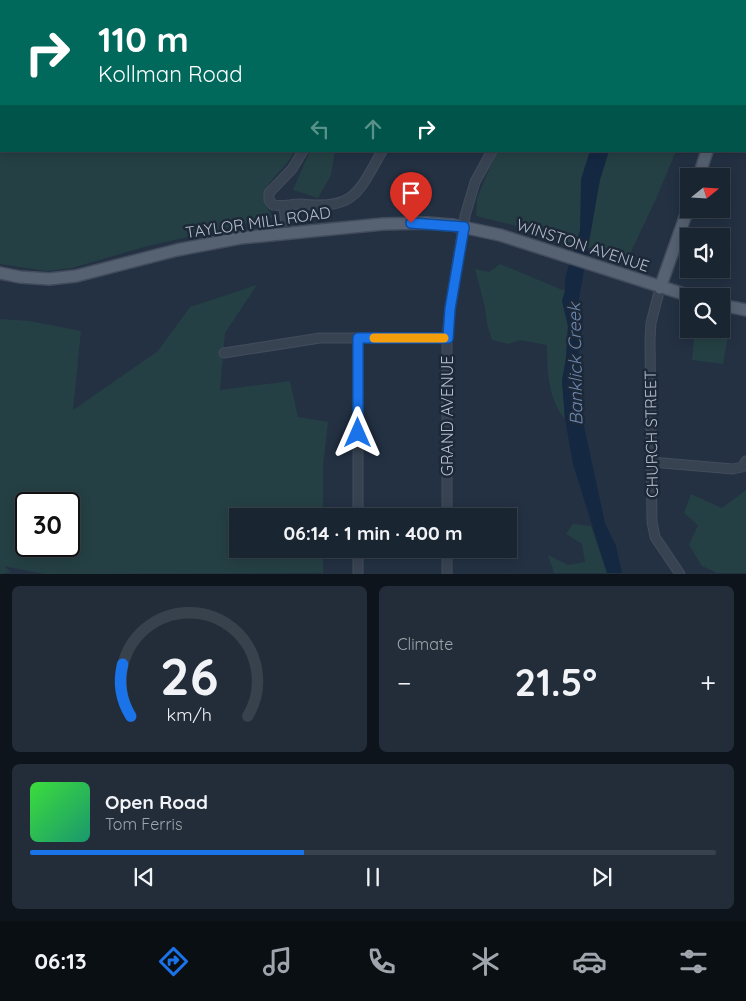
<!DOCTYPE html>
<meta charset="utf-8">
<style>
:root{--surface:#1a2532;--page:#232d3a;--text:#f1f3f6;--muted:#9fa5ac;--line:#38424d;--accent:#1a73e8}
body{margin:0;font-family:Quicksand,sans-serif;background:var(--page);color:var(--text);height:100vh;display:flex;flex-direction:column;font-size:19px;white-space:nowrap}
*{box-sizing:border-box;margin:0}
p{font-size:16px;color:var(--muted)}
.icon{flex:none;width:28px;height:28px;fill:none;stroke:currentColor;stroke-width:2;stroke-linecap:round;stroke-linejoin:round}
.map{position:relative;height:574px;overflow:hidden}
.drawer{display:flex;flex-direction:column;gap:12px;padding:12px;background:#0e141c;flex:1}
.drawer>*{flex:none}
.hud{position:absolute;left:0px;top:0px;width:746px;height:152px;box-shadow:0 2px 12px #0003,0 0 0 1px var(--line);background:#00695c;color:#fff;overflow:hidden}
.needle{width:32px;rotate:72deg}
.fabs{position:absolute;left:680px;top:168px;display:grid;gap:10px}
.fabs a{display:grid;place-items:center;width:50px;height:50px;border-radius:0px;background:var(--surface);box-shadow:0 2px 12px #0003,0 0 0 1px var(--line);font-size:25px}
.speed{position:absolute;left:15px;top:492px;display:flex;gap:10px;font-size:25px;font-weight:700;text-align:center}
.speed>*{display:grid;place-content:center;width:65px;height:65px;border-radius:50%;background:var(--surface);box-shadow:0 2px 12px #0003,0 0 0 1px var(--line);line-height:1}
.speed .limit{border:2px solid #111;border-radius:8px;background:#fff;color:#111}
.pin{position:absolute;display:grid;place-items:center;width:42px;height:42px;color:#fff;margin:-51px -21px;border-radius:50% 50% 50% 0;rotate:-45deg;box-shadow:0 0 5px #0007}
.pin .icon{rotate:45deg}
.me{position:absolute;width:55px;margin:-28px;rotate:0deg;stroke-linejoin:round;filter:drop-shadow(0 0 4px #0008)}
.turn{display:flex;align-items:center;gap:18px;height:105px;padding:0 15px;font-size:22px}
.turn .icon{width:65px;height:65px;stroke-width:2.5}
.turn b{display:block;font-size:35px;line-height:42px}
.lanes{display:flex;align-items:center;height:48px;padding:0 15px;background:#0003;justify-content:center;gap:25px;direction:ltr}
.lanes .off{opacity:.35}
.big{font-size:38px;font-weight:800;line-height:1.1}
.drawer .tile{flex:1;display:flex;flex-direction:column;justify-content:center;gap:8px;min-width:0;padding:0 18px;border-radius:8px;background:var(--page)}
.drawer .dial{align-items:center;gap:0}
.dial svg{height:130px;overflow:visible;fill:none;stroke:var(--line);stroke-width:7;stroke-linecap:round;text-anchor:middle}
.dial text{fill:var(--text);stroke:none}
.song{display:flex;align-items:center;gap:15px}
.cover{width:60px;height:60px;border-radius:8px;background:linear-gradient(135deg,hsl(120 70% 55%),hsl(160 70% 35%))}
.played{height:5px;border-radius:2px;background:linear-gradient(90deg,var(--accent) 40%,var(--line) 40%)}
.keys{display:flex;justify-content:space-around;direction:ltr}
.heat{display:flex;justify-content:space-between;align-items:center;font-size:28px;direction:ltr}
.drawer .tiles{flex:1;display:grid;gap:12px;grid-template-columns:1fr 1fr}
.tile:last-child{grid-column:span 2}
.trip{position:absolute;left:229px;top:508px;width:288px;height:50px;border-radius:0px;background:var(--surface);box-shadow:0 2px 12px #0003,0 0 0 1px var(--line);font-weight:800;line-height:50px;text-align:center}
.tab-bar{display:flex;height:80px;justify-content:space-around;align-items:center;background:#0a0f14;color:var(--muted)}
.tab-bar .icon{width:35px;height:35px}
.tab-bar .on{color:var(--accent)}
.tab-bar b{font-size:22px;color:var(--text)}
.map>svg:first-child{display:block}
</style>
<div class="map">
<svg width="746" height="574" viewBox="0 0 746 574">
<rect width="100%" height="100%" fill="#233143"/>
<g fill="#254044" fill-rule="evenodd">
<path d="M264,0H409L262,1Z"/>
<path d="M0,123H1V151H294C284,176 249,186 273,217L144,247L72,268L47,271L0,264Z"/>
<path d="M310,151H335L331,175L318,198L293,190Z"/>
<path d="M497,151H676L656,199L627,260L517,226L476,216L477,198Z"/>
<path d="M500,264L565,291L562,301L568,326L566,358L562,381L565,419C548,399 547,370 547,345L520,340L509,344L492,340L487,324L485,307L475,269L489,272Z"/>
<path d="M257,285L225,333L220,390L290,381L298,417L328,422L323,465V516H238V549H323V573L44,574L4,566L11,572L0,574V319L29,321L81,331L73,410L158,351L190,307ZM26,504H69V546H26Z"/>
<path d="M721,305L733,307L723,364L692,360L695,329H721Z"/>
<path d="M746,490V573H717L702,566L689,545L698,525L684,513L691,494L722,508Z"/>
<path d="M573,524L591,526L607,573H554L548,555L568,565L585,562L582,544L566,534Z"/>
</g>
<path fill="#152842" d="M590,151H609L600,180L578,304L583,320L577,367L582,417L605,523L616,546L622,573H607L573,464L565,419L562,381L566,358L568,326L562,301L565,291V278L580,230L581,179Z"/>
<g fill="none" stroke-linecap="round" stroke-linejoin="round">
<g stroke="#424c5c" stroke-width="11">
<g id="minor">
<path d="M97,0V1"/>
<path d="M253,1V0"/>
<path d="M465,1V0"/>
<path d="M557,1V0"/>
<path d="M0,110H1"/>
<path d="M303,151L292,169L269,193V200L273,205C282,207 291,204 300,204C354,210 358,194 382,151"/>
<path d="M284,206L287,233"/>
<path d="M660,288L651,323L650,340L652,522L655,537L680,574"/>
<path d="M224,353L320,338H447"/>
<path d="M651,462L733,469L742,467L746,461"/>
<path d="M358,516V338"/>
<path d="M447,516V338L450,309L465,216L475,182L492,151"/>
<path d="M447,549V574"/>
<path d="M358,574V549"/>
</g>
</g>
<g stroke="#424c5c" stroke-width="14">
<g id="major">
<path d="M745,42L746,39"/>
<path d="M699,176L707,151"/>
<path d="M0,273L20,277L49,279L76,276L177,250L240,238L383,224L427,223L453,225L500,235L690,296"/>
<path d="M660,288L689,206"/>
<path d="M721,305L746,310"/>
</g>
</g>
<use href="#minor" stroke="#384352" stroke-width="9"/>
<use href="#major" stroke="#566272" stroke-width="11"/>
</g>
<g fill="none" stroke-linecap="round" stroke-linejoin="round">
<g stroke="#114b97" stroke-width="12">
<path id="route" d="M358,433V338H448L450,309L464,227L411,223"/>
</g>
<use href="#route" stroke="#1a73e8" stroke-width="9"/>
<path stroke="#f59e0b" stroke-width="9" d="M374,338H444"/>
</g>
<g text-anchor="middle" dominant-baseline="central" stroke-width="5" stroke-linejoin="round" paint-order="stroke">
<g font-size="16" fill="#b5becc" stroke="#1d2838">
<text transform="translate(258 222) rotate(-8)">TAYLOR MILL ROAD</text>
<text transform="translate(583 245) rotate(18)">WINSTON AVENUE</text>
<text transform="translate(447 416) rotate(-90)">GRAND AVENUE</text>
<text transform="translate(651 434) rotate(-91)">CHURCH STREET</text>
</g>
<g font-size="18" font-style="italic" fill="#6b88ae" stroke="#1d2838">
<text transform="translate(575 364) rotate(-91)">Banklick Creek</text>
</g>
</g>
</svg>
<div class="fabs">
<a><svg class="needle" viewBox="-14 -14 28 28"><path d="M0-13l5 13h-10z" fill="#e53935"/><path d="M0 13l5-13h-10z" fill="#9fa5ac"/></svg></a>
<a><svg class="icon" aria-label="sound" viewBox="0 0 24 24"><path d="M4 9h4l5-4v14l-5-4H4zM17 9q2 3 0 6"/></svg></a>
<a><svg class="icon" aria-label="search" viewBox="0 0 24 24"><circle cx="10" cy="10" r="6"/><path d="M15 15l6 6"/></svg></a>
</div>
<div class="speed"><div class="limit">30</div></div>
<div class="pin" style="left:411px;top:223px;background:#d93025"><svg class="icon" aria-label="arrive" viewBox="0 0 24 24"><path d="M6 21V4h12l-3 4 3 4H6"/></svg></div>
<svg class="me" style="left:358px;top:433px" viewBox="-20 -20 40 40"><path d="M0-17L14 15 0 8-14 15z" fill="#1a73e8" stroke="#fff" stroke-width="4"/></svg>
<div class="trip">06:14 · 1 min · 400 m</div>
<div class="hud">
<div class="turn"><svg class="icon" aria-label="right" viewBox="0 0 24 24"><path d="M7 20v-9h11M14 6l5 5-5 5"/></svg><div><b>110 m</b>Kollman Road</div></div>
<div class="lanes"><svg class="icon off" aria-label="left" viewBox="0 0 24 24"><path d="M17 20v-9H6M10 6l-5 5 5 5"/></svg><svg class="icon off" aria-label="ahead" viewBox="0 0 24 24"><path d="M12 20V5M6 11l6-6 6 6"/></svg><svg class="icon" aria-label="right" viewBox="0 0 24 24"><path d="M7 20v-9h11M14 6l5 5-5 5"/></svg></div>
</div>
</div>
<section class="drawer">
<div class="tiles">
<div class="tile dial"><svg viewBox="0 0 100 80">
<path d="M14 69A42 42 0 1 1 86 69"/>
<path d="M14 69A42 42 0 0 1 9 37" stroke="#1a73e8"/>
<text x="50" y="56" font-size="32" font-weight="700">26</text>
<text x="50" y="72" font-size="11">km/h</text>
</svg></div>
<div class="tile"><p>Climate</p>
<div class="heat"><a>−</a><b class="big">21.5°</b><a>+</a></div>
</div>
<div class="tile">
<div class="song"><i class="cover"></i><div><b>Open Road</b><p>Tom Ferris</p></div></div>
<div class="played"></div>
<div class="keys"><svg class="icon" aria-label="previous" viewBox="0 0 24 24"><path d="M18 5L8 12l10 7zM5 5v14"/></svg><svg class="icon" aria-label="pause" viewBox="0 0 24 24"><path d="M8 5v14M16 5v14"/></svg><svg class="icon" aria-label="next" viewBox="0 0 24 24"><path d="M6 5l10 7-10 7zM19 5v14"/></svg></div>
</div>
</div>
</section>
<nav class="tab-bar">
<b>06:13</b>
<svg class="icon on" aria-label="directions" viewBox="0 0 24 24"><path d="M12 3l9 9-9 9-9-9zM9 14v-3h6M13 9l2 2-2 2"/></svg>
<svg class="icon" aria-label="music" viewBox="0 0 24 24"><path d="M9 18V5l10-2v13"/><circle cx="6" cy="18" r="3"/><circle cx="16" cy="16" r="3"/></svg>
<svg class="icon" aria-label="phone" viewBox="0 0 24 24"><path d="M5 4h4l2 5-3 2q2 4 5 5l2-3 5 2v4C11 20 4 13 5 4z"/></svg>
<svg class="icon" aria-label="climate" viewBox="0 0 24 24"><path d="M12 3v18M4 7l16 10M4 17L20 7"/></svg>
<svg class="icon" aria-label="car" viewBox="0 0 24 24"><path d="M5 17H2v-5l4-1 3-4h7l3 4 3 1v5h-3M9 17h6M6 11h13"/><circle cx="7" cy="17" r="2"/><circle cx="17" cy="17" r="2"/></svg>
<svg class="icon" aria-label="filters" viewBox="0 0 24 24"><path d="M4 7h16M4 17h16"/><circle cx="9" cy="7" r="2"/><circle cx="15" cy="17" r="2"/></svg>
</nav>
